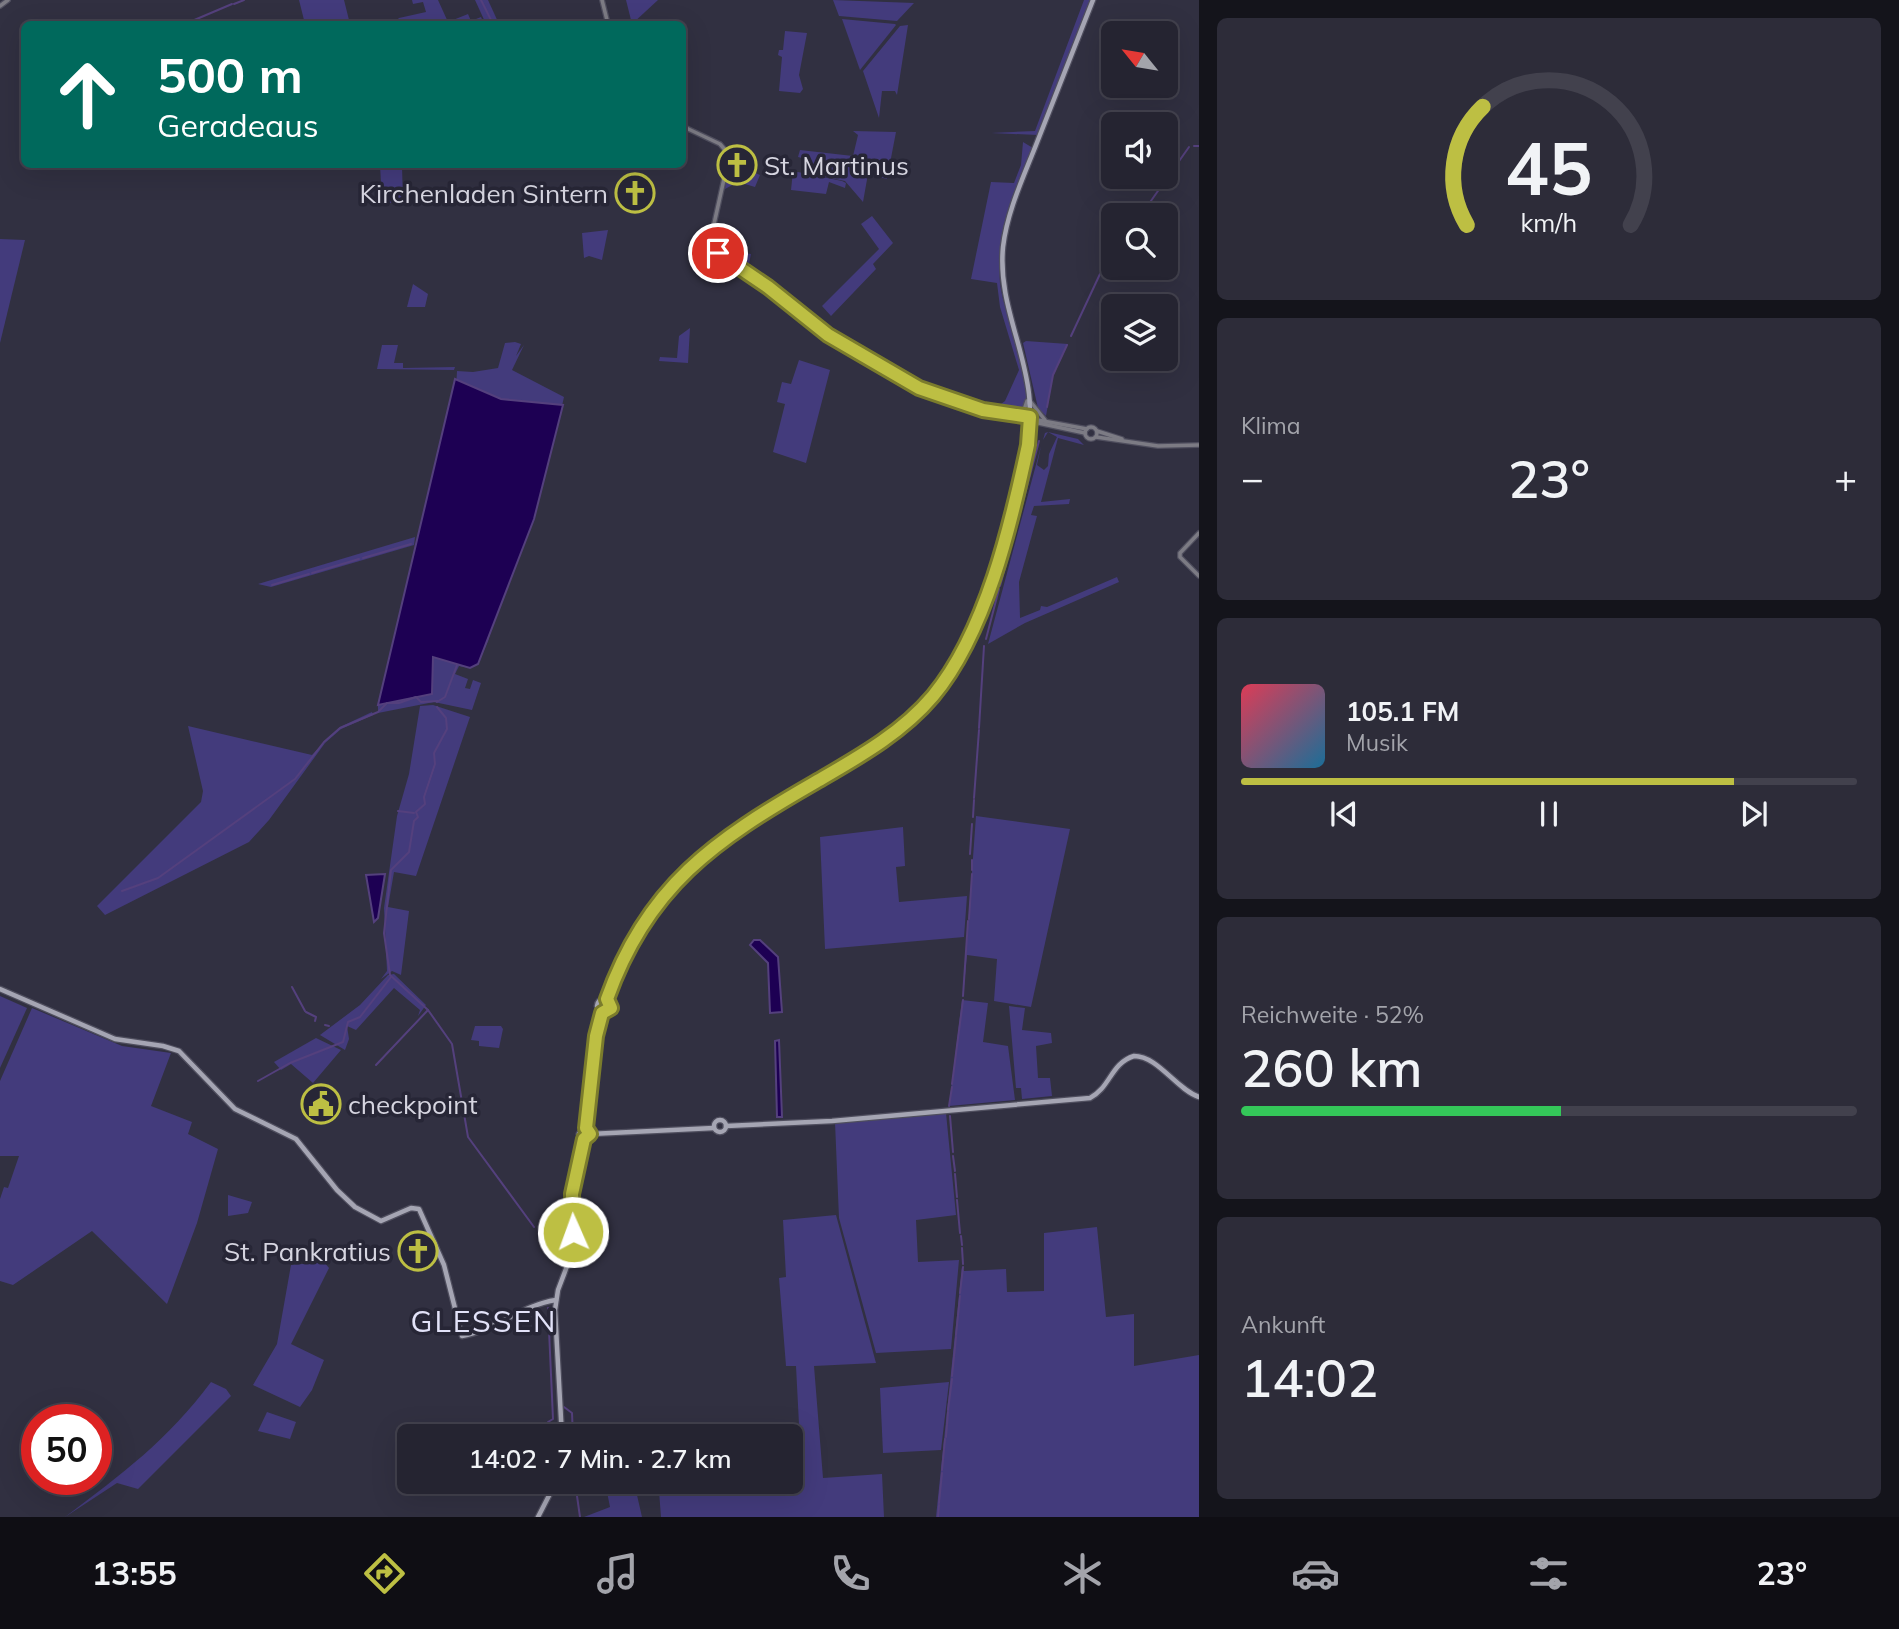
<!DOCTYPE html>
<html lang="de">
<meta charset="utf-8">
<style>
:root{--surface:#252431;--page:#2d2c39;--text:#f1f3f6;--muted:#a3a4ab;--line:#42414d;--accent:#bdbf43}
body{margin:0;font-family:Mulish,sans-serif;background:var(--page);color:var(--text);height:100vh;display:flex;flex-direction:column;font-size:26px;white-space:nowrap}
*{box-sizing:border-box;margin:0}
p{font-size:23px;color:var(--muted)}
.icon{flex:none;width:38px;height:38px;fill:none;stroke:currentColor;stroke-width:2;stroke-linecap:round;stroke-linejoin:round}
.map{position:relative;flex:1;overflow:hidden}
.panel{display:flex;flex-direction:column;gap:18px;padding:18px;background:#14141b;width:700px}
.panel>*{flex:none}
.hud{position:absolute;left:21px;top:21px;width:665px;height:147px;border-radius:10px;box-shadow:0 7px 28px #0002,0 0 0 2px var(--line);background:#00695c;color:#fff;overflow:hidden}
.needle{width:46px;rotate:300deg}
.buttons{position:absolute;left:1101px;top:21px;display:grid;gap:14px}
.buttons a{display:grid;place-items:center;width:77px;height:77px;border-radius:10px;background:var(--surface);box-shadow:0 7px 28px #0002,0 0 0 2px var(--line);font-size:35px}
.speed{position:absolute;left:21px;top:1404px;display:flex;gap:14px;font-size:35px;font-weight:700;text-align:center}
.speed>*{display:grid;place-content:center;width:91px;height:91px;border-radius:50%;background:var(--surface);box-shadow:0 7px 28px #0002,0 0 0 2px var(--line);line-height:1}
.speed .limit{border:10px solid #d22;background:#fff;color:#111}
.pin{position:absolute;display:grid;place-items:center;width:60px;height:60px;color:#fff;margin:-30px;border:4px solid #fff;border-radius:50%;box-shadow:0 2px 7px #0007}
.me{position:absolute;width:77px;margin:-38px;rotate:358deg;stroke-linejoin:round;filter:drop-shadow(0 0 5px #0008)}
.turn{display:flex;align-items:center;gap:24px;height:147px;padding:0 21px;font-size:32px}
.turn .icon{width:91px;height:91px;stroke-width:2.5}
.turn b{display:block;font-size:49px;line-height:60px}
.big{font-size:52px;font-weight:600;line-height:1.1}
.panel .widget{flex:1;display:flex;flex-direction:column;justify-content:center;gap:10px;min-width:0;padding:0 24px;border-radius:10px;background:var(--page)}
.panel .dial{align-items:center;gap:0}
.dial svg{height:182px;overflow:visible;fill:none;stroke:var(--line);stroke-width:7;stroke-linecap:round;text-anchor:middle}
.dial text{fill:var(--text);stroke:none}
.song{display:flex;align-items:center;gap:21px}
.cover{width:84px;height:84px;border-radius:10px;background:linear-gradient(135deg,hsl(350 70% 55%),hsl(200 70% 35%))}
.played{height:7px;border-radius:4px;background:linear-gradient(90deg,var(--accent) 80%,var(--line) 80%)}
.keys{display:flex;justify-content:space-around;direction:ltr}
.heat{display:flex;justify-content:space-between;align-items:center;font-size:38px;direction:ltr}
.charge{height:10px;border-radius:5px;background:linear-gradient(90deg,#34c759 52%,var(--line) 0)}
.trip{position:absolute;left:397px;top:1424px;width:406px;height:70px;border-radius:10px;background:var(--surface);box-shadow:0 7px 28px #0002,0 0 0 2px var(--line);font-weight:600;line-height:70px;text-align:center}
.tabs{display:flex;height:112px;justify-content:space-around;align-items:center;background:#0f0e14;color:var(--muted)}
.tabs .icon{width:49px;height:49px}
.tabs .current{color:var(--accent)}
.tabs b{font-size:32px;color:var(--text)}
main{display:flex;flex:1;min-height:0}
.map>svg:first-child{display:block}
</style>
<main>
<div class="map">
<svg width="1199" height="1517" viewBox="0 0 1199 1517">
<rect width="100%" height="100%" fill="#313041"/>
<g fill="#433b7c">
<path d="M299,0H344L350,24H305Z"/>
<path d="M412,0H438L448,22L468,14L471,21L481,17L484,24H393L399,18L426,12L423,2L413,4Z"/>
<path d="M475,0H488L499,24H486Z"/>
<path d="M626,0H658L632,24Z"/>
<path d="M833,0L914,3L897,21L839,16Z"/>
<path d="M1084,0H1091L1038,135L991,133L1035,131Z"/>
<path d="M842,19L895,24L896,25L860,70Z"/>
<path d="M908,25L897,95L895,91H882L879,118L863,71L900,26Z"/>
<path d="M785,31L807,33L799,75L803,89L800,93L779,91L782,57L778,55L779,50H783Z"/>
<path d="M853,131L896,132L887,179L868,174L863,202L845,181L802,172L806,159L798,157L800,150L853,156L858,135Z"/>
<path d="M1023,142L1033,148C1016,192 996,235 1000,283C1004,319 1035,375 1024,409L997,407L1005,401L1019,370L1000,307L997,283L971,279L991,182L1014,183L1021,165Z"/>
<path d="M738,152L753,160L749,170L760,175L755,187L738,182L725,189L730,155Z"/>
<path d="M380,165H402L403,204L382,202Z"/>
<path d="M793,171L842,181L846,183L845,188L829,182L826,194L791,190Z"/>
<path d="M872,216L893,243L873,264L876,269L831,316L822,306L879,249L861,224Z"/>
<path d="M716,223L739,230L738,252L751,254L748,269C727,260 713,248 716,223Z"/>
<path d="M608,230L602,260L589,256L584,258L582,233Z"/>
<path d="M0,239L25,240L0,343Z"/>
<path d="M413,284L428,294L425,307H407Z"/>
<path d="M690,328L688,363L659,361L660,357L677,358L679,336Z"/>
<path d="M1026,341L1068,344L1053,376L1046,416L1038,408L1023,343Z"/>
<path d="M515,342L521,344L516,356L524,345L512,370L564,397L550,458L544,457L488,641L478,664L470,668L459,666L455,674L468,679L465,688L470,689L473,680L481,683L472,710L434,702L378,713V705L431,693V664L443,618L457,371L473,372L498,368L505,343Z"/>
<path d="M382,345H398L394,363H403V368L455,367L454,370L377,369Z"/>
<path d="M799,360L830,370L806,463L773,452L785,404L777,402L782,382L791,384Z"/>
<path d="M1048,432L1043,440L1045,433L1048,432L1078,439L1084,445L1058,438L1041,502L1070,499L1069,504L1034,506L1031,515L1037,516L1019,582L1020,618L1040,610L1041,606L1047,607L1117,577L1119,582L1025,623L988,644L1041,446L1037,465L1044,470L1048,466L1049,454L1057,437Z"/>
<path d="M415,537L414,545L271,587L258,584Z"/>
<path d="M433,705L470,717L416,876L394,872L388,907L409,911L401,975L392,971L381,979L387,971L384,908L397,816L409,774L420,706Z"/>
<path d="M372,712L373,715L341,729L325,743L269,820L249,842L105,915L97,906L201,802L203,791L188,726L312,755L340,727Z"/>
<path d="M976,816L1070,829L1031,1007L994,1001L997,959L967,955L963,996Z"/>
<path d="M903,827L905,866L896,867L899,902L967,896L964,937L825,949L820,837Z"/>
<path d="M394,974L426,1005L418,1016L420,1010L394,988L356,1030L347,1026L349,1039L345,1050L320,1035L360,1005L388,975Z"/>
<path d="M0,996L27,1008L0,1068Z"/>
<path d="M962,1000L988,1003L983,1042L1008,1046L1015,1100L949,1106Z"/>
<path d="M1009,1006L1025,1008L1022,1030L1051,1033L1052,1043L1036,1046L1038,1078H1050L1052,1096L1022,1099L1021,1088H1016Z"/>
<path d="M32,1008L122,1046L171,1053L151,1106L192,1122L188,1134L218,1149L197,1223L167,1304L92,1231L13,1285L0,1281V1199L4,1187L8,1188L19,1156H0V1081Z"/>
<path d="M475,1026H501L503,1029L499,1048L479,1046V1041L471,1040Z"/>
<path d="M316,1038L341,1050L313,1083L291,1064L281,1070L274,1062Z"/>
<path d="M946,1113L956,1215L916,1220L918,1262L959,1260L951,1349L876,1353L839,1218L835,1122Z"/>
<path d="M228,1195L252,1202L248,1213L228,1216Z"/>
<path d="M836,1215L876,1363L814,1366L823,1478L882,1474L884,1517H661L659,1491L740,1482H791V1444H800L796,1366H786L779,1278L786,1277L783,1220Z"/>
<path d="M1097,1227L1106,1317L1134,1314V1366L1199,1355V1517H936L962,1267L964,1271L1006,1269L1007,1292L1044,1291V1233Z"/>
<path d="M324,1262L329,1268L291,1344L324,1360L312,1390L300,1407L253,1385L277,1344L291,1265Z"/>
<path d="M211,1382L226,1389L231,1396L138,1489L117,1483L65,1517C123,1473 167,1441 211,1382Z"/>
<path d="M949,1382L941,1450L883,1453L880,1388Z"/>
<path d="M267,1412L296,1422L290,1439L258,1431Z"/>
<path d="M605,1482H634L642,1517H584L610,1507Z"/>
</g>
<g fill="#1d0053" stroke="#54407d" stroke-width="2">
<path d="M455,379L501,399L563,405L534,519L478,664L470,668L433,657L432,694L378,705Z"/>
<path d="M385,874L378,918L374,922L366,875Z"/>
<path d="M754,940H760L778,957L782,1012L770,1013L768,963L750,945Z"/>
<path d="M779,1040L782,1117H777L775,1041Z"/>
</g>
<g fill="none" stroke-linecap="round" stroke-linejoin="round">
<g stroke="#54407d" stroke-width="2">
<path d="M481,0L493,24"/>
<path d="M234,4L244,0"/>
<path d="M192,21L232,4"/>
<path d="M185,24L190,22"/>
<path d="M1194,146H1199"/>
<path d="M1141,215L1189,147"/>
<path d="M1071,336L1100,274L1113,256"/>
<path d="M1047,407L1053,375L1067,345"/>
<path d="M1015,532L1039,441"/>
<path d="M363,558L411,544"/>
<path d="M312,573L359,559"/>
<path d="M272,585L309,574"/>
<path d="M1000,586L1014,535"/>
<path d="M986,639L999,589"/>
<path d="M437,702L445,697L457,665"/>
<path d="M437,707L446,718L447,729L434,753L435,764L424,797L425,804L416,812L418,817L414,821L409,852L391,870L384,933L390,975L428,1010L452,1044L468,1137L534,1227"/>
<path d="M979,728L984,646"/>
<path d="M974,798L979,730"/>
<path d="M398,811L414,813"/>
<path d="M973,817L974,800"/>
<path d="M970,854L972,824"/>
<path d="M972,870V860"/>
<path d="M122,891L158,878L295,779L324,742L340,728L378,712L387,703H399L416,697L421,702L438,701"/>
<path d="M969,919L972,874"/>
<path d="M292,987L305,1011"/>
<path d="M963,996L968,921"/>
<path d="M306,1012L316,1017L315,1021"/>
<path d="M325,1025L329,1026"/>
<path d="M376,1065L428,1010"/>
<path d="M258,1081L290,1063L343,1042L348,1022L360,1017L391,977"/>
<path d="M952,1084L963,1000"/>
<path d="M949,1106L952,1087"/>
<path d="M950,1116L953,1152"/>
<path d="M953,1156L955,1171"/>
<path d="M955,1174L957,1197"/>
<path d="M957,1200L960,1233"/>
<path d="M961,1236L962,1245"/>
<path d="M962,1248L963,1264"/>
<path d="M960,1293L963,1267"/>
<path d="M548,1308L553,1419L548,1422"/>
<path d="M956,1335L960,1296"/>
<path d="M952,1376L956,1337"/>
<path d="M564,1407L572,1413L573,1437"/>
<path d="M948,1410L952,1379"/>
<path d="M946,1437L948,1412"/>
<path d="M942,1470L945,1439"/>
<path d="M575,1482L580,1517"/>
<path d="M939,1503L942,1473"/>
<path d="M938,1517L939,1505"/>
</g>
<g stroke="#4f4e5e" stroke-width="6">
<g id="tertiary">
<path d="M602,0L608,24"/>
<path d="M0,6L8,0"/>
<path d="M682,126L720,144L726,151V170L712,233L718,253L727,261L768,287L828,336L919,388L992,413L1085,433"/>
<path d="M1030,401L1045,420"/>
<path d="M989,411L1087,429"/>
<path d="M1018,413L1024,410L1027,401"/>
<circle cx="1091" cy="433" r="6"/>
<path d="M1097,431L1122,439"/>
<path d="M1096,437L1158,446L1199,445"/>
<path d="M1199,533L1180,553V557L1199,576"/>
</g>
</g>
<g stroke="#4f4e5e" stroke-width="7">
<g id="secondary">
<path d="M0,989L115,1039L163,1046L179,1051L235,1109L296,1139L337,1190L355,1207L381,1221L411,1208L419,1209L444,1265L462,1336C496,1330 522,1305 556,1300"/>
<circle cx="604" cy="1006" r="7"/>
<path d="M606,999C633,926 680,866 744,823C824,770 914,741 963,653C991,603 1036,449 1029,394C1023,343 998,300 1003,247C1007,212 1023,178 1036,145C1055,97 1074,48 1093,0"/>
<circle cx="720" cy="1126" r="6"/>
<path d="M726,1126L832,1121L1090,1098C1110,1088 1111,1063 1134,1056C1158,1056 1176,1089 1199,1097"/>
<path d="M586,1128L590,1134L585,1139L579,1134L587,1122L596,1036L602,1013"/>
<path d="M590,1134L714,1128"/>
<path d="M562,1437L555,1310L558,1290L572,1253V1194L585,1139"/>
<path d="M538,1517L556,1482"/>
</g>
</g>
<use href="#tertiary" stroke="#7c7b84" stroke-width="3.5"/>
<use href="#secondary" stroke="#a5a5b3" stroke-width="4.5"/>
</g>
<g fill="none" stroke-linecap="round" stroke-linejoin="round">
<g stroke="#7b7c2c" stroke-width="18">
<path id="route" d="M573,1232L572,1194L584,1139L590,1134L586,1128L596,1036L602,1013L611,1008L607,999C647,886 715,840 814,783C857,758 901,734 933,696C986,632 1011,525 1028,445L1030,417L983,410L919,388L828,335L768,287L718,253"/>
</g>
<use href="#route" stroke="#bdbf43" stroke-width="12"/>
</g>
<defs>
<g id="church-ring" transform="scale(2.0125)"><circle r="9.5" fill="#272636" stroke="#bdbf43" stroke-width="1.5"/><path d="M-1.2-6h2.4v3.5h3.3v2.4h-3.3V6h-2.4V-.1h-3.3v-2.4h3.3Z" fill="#bdbf43"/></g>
<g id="civic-ring" transform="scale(2.0125)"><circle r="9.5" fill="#272636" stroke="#bdbf43" stroke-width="1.5"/><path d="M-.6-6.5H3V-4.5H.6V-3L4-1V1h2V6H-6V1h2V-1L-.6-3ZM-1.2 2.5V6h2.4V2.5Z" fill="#bdbf43"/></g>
</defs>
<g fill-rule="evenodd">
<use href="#church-ring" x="737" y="165"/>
<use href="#church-ring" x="635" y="193"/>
<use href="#civic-ring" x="321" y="1104"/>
<use href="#church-ring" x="418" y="1251"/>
</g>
<g text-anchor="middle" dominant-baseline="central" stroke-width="7" stroke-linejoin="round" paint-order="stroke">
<g font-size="26" fill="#d6d5e0" stroke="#272636" text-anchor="start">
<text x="764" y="165">St. Martinus</text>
<text x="608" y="193" text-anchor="end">Kirchenladen Sintern</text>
<text x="348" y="1104">checkpoint</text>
<text x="391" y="1251" text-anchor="end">St. Pankratius</text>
</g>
<g font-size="30" letter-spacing="2" fill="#e2e2f8" stroke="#272636">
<text x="484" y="1321">GLESSEN</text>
</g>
</g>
</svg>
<div class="buttons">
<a><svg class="needle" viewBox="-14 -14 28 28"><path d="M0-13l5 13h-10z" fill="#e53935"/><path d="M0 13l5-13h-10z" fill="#a3a4ab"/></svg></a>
<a><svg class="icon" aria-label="sound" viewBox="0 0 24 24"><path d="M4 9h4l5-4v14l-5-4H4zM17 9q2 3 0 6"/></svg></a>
<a><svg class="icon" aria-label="search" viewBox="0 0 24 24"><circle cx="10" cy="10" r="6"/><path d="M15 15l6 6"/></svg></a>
<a><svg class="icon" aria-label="layers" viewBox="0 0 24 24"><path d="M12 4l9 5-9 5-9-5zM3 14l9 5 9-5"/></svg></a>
</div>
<div class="speed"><div class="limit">50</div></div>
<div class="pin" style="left:718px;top:253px;background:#d93025"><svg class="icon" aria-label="arrive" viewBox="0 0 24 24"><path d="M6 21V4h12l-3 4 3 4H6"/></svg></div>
<svg class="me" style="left:573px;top:1232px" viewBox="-20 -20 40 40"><circle r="17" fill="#bdbf43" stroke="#fff" stroke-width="3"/><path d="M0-11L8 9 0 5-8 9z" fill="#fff"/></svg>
<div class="trip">14:02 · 7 Min. · 2.7 km</div>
<div class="hud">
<div class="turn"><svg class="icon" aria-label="ahead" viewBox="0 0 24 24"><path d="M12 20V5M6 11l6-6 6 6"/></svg><div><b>500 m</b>Geradeaus</div></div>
</div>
</div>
<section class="panel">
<div class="widget dial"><svg viewBox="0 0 100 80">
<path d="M14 69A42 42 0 1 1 86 69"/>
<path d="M14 69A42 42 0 0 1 21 17" stroke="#bdbf43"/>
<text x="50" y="56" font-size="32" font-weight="700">45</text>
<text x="50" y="72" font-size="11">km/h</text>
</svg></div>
<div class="widget"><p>Klima</p>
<div class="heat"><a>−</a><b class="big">23°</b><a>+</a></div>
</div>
<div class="widget">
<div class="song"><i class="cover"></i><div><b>105.1 FM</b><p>Musik</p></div></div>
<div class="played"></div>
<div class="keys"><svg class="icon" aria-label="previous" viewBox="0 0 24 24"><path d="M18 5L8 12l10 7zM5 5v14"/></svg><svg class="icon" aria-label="pause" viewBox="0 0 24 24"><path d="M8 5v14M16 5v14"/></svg><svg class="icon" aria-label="next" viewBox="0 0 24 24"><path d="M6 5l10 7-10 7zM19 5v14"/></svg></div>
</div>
<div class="widget"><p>Reichweite · 52%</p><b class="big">260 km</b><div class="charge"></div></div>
<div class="widget"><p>Ankunft</p><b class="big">14:02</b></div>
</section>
</main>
<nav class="tabs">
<b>13:55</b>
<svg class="icon current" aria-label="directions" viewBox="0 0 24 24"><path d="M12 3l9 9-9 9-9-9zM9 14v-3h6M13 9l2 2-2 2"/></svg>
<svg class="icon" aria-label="music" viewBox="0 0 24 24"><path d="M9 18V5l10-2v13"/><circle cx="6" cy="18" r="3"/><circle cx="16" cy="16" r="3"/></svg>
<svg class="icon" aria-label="phone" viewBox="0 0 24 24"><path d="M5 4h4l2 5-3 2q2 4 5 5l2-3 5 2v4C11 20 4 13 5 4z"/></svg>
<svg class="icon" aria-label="climate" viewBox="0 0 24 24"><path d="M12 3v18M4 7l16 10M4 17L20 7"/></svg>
<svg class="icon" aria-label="car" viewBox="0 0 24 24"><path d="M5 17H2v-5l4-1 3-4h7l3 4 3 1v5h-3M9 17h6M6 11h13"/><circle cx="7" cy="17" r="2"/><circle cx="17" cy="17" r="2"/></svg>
<svg class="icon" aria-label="filters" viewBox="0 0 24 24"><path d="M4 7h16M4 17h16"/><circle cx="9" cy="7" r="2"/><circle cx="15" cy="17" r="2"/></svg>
<b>23°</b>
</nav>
